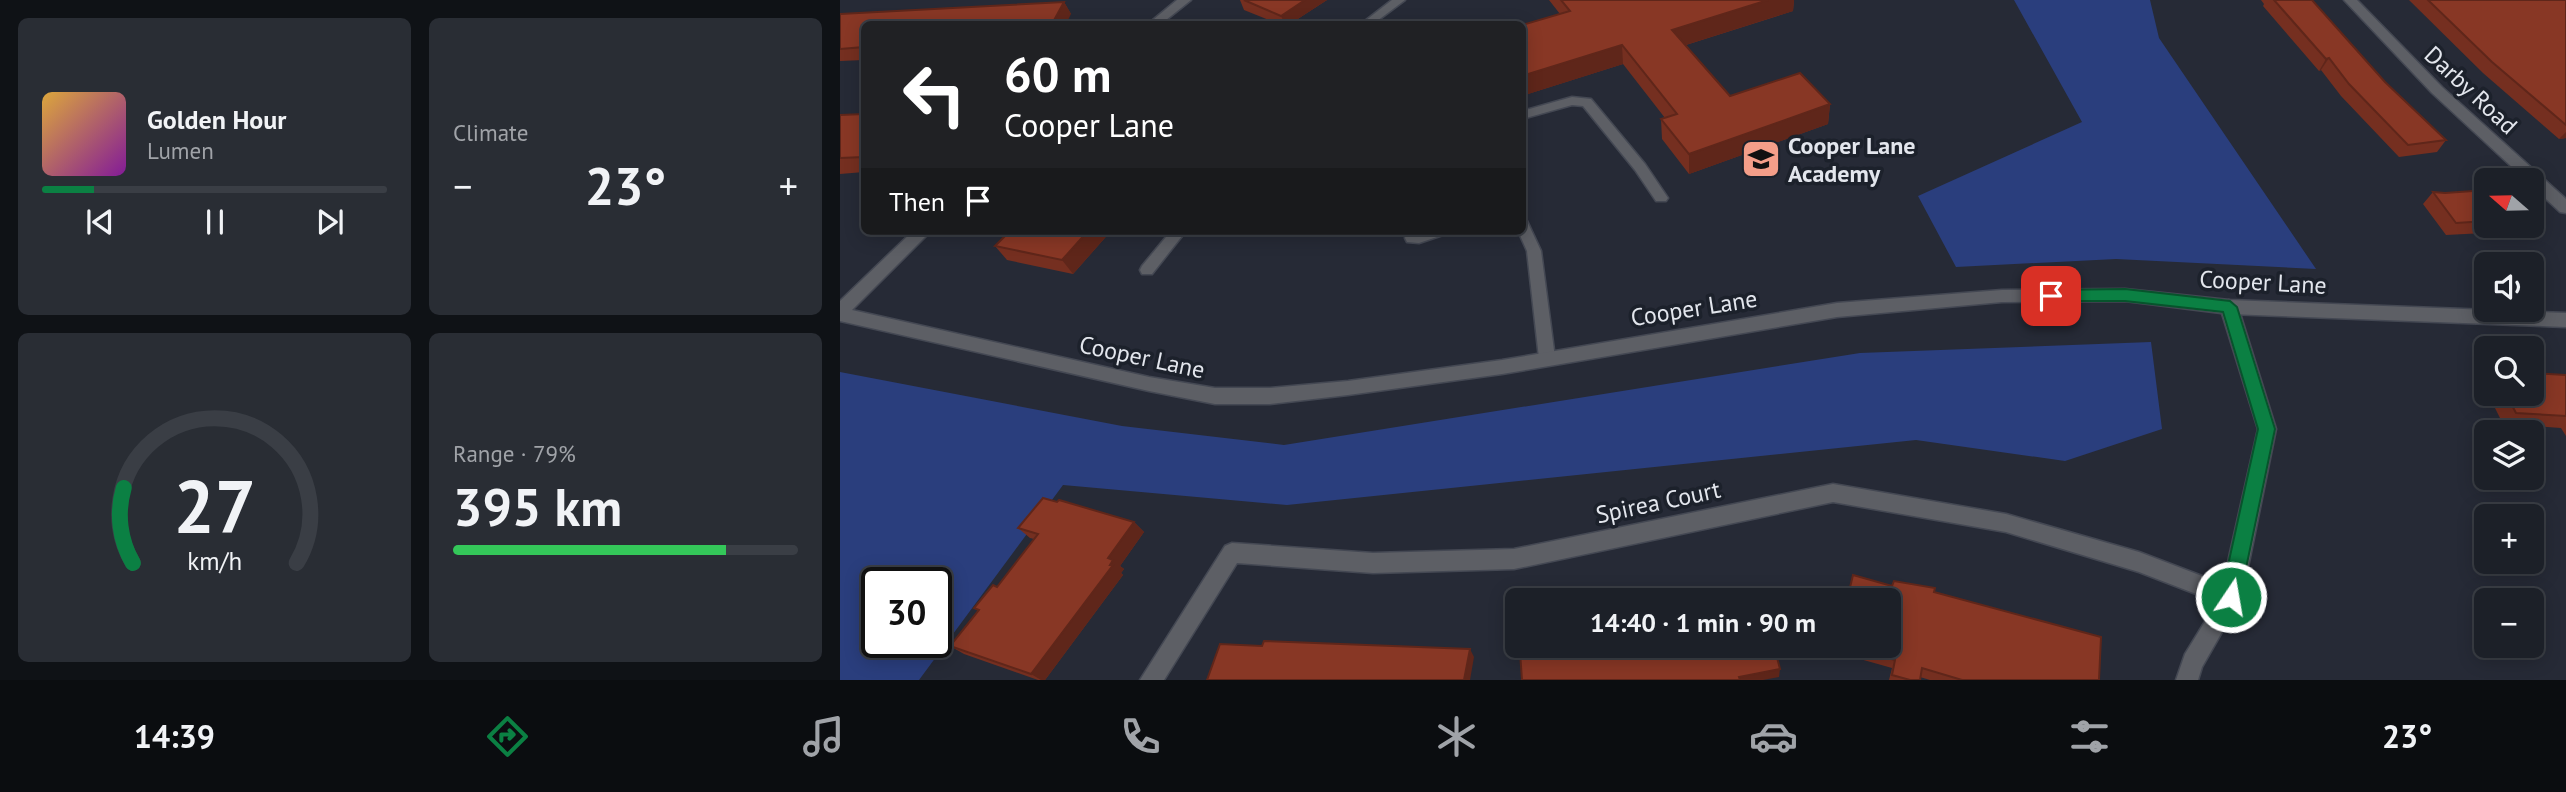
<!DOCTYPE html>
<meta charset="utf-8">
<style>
:root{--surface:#1c2028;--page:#292d34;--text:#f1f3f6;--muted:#a0a3a8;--line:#3a3e45;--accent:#0b8043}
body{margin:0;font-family:"PT Sans",sans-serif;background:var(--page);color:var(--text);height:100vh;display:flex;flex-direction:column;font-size:26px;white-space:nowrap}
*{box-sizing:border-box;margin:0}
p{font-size:23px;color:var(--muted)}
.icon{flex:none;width:38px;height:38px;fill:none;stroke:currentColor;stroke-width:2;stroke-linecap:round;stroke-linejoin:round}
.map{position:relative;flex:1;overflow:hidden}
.details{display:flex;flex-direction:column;gap:18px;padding:18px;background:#0f1216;width:840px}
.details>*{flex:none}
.banner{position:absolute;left:21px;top:21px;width:665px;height:214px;border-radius:10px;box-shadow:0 4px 18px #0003,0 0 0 2px var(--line);background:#202124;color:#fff;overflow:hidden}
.needle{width:46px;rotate:290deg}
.fabs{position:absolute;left:1634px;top:168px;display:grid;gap:14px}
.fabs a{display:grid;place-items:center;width:70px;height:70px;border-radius:10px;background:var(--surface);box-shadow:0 4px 18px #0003,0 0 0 2px var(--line);font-size:35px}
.speed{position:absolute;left:21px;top:567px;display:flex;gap:14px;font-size:35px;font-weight:700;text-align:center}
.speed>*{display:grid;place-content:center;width:91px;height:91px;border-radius:50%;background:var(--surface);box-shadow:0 4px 18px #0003,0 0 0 2px var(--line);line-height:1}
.speed .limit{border:4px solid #111;border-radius:10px;background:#fff;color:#111}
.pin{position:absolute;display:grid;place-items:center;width:60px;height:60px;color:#fff;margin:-30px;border-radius:14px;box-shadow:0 4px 10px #0006}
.me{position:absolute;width:77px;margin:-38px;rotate:12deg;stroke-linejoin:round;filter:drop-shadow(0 0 5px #0008)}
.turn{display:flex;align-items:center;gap:24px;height:147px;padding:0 28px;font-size:32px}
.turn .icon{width:91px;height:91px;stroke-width:2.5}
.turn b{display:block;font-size:49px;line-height:60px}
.then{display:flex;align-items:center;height:66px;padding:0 28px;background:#0003;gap:14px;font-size:26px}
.big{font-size:52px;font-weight:700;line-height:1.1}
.details .widget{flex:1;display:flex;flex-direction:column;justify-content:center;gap:10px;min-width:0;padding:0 24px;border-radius:10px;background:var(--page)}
.details .dial{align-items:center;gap:0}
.dial svg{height:182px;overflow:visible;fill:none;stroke:var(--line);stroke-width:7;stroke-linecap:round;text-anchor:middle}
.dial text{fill:var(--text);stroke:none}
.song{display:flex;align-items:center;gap:21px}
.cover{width:84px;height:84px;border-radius:10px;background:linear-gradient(135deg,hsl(40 70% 55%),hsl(290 70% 35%))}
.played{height:7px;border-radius:4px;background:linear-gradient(90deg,var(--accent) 15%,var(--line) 15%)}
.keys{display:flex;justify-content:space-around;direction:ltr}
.heat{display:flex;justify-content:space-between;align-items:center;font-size:38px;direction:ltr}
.charge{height:10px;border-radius:5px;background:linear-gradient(90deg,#34c759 79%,var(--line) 0)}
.details .tiles{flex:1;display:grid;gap:18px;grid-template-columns:repeat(2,1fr)}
.trip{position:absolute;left:665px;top:588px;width:396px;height:70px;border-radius:10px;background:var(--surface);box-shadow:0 4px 18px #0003,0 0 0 2px var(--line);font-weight:700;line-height:70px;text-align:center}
.dock{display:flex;height:112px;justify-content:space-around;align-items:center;background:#0b0d10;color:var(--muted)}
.dock .icon{width:49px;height:49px}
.dock .selected{color:var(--accent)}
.dock b{font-size:32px;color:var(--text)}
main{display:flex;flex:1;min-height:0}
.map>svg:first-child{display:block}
</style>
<main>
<section class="details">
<div class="tiles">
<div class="widget">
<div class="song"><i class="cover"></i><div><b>Golden Hour</b><p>Lumen</p></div></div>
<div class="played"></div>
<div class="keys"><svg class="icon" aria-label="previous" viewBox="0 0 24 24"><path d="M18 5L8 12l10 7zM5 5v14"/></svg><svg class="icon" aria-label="pause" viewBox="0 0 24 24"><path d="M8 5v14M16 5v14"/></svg><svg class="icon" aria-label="next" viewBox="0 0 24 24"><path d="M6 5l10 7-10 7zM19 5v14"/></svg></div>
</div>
<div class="widget"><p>Climate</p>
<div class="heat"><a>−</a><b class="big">23°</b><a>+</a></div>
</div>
<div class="widget dial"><svg viewBox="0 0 100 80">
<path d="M14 69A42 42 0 1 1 86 69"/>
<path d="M14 69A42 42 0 0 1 10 36" stroke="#0b8043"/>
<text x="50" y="56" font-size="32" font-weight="700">27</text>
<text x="50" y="72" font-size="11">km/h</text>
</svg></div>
<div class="widget"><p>Range · 79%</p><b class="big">395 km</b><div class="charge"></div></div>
</div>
</section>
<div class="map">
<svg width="1726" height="680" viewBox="0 0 1726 680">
<rect width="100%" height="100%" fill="#262a36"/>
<g fill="#2a3e7d" fill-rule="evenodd">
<path d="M1174,0H1310L1319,38L1476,269L1276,259L1116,267L1078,196L1242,122Z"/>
<path d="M1311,342L1322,429L1225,461L1076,440L447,505L223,485L79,680H0V372L282,426L444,445L1020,353ZM37,583H96V642H37Z"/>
</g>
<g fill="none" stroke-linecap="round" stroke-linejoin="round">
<g stroke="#444853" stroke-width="3">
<g id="service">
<path d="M552,0H565L533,24H521Z"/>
<path d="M732,97L751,99L805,164L828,198L826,201H816L795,170L743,106L732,105L682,119V111Z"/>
<path d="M682,220L687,221L701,251L715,358L713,363H701L699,358L687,251L678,231H682Z"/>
<path d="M331,231H346L312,274H302L300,270L302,266Z"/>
<path d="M567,231H605L603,235L579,243L567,242L565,238Z"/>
</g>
</g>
<g stroke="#444853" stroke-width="3">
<g id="minor">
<path d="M1504,0H1517L1602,87L1726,199V213L1720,212L1692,186V180H1686L1592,93Z"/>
<path d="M1389,300L1395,302L1398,307L1436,429L1402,597L1362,667L1358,680H1336L1345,654L1377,602L1299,572L1166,532L993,502L674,569L533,573L397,563L324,680H300L385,546L392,543L533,553L674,549L993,484L1166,514L1299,552L1383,584L1418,429L1380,307L1383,302Z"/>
</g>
</g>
<g stroke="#444853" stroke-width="3">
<g id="tertiary">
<path d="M337,0H351L321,24H308Z"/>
<path d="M73,231H91L12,310L309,377L375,388H430L508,381L662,360L997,303L1162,290L1285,289L1389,300L1726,313V327L1389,314L1285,301L1162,302L997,317L662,374L508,395L430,404H375L309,391L0,321V301Z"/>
</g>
</g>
<use href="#service" fill="#5d5f65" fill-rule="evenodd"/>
<use href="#minor" fill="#5d5f65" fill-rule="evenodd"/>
<use href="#tertiary" fill="#5d5f65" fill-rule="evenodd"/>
</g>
<g fill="#752f20">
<path d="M400,0H487L450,24H439L404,10Z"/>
<path d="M709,0H954L953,11L846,45L890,96L990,104L988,124L849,174L822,139L821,119L825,118L783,64L682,96V25L720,14Z"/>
<path d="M1421,0H1472L1545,82L1606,140L1597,152L1559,157L1501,96L1481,70L1479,71L1423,6L1424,4Z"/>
<path d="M1569,0H1726V138L1719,139L1643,73Z"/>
<path d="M224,2L231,14L24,24V60L0,61V14Z"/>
<path d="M24,114V172L0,174V115Z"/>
<path d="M1647,190V226H1670L1664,232L1606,235L1583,204L1593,192L1605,193Z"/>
<path d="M170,231H271L233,274L167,260L155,246Z"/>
<path d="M1726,375V436L1721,428L1663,424L1648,394H1692Z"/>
<path d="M1647,378V392L1642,382Z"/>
<path d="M294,522L304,532L280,566L284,569L281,573L283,575L205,680H198L124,654L110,646L138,611L134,608L157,587L194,539L190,538L178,528Z"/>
<path d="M1013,575L1052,586L1094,592L1259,680H1090L1080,677V680H1049L1052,668L995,652L997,646H1048V600H1007Z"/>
</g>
<g fill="#5f261a">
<path d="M465,0H487L450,24H445L441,16Z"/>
<path d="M928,0H954L953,11L833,49L832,30Z"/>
<path d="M224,2L231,14L226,24H212Z"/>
<path d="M782,45L783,64L682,96V76Z"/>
<path d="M1489,58L1481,70L1479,71L1486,59Z"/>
<path d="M990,104L988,124L849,174V154Z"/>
<path d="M1726,132V138L1719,139Z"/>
<path d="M248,231H271L233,274L222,260Z"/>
<path d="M294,522L304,532L280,566L284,569L281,573L283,575L205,680H201L191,674L268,558Z"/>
<path d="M630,649L634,657L630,680H624Z"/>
<path d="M940,669L939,677L923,680H899V677Z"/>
</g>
<g fill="#883725" stroke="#5f261a" stroke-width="2">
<path d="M404,0H465L441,16Z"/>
<path d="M721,0H928L832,30L890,96L960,73L990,104L849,154L821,119L837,114L782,45L682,76V25L730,11Z"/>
<path d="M1434,0H1472L1545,82L1606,140L1568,145L1509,84L1489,58L1486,59Z"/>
<path d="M1588,0H1726V125L1652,62Z"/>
<path d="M224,2L212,24H24V47L0,49V14Z"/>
<path d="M24,114V157L0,158V115Z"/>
<path d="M1647,190V221L1616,223L1593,192L1605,193Z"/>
<path d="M170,231H248L222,260L155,246Z"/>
<path d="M1692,373L1726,375V416L1676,413L1666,394H1692Z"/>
<path d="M203,498L217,502L219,500L294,522L268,558L273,560L270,565H273L191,674L110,646L139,610L134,608L153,585L157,587L198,534L178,528Z"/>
<path d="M1013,575L1052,586L1054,581L1095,588L1094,592L1261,637L1259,680H1122L1082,668L1080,680H1070L1052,675L1055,660L1006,646H1048V600H1007Z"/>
<path d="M922,597L923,600H905Z"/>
<path d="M424,641L630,649L624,680H367L380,644L422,646Z"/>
<path d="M712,646H934L940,669L899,677L900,680H682L680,652Z"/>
</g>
<path fill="#0b8043" stroke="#07532c" stroke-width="2" d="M1285,289L1390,301L1397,307L1435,429L1400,597L1397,604L1391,606L1384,604L1381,597L1418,429L1383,312L1285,301H1211L1204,296L1211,290Z"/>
<defs>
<g id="school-square" transform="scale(2.0125)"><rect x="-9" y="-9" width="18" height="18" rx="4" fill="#f49e89" stroke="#1c212b"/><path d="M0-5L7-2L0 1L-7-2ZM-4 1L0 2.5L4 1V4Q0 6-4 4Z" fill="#111"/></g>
</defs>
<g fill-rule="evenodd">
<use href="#school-square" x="921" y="159"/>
</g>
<g text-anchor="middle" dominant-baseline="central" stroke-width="7" stroke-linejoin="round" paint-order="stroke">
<g font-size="24" fill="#e3e6ed" stroke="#1c212b">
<text transform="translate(1631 90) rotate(43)">Darby Road</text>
<text transform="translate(1423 282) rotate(3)">Cooper Lane</text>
<text transform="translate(854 308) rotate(-9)">Cooper Lane</text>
<text transform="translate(302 357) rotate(12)">Cooper Lane</text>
<text transform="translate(818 502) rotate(-12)">Spirea Court</text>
</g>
<g font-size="24" font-weight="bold" fill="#e3e6ed" stroke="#1c212b" text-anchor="start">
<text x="948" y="145">Cooper Lane<tspan x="948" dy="28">Academy</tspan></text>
</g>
</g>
</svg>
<div class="fabs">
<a><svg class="needle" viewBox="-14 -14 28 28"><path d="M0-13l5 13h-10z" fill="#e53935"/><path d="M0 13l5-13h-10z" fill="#a0a3a8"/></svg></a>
<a><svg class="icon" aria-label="sound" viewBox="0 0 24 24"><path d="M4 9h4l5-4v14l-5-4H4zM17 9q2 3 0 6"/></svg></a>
<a><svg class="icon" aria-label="search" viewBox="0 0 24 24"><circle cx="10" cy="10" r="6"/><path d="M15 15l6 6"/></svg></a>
<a><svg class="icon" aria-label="layers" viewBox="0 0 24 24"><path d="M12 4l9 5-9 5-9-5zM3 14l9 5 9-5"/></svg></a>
<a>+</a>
<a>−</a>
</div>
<div class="speed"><div class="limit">30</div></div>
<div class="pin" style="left:1211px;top:296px;background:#d93025"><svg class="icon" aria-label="arrive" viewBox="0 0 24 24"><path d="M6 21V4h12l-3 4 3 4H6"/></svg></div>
<svg class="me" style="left:1391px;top:597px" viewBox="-20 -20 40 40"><circle r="17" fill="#0b8043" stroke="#fff" stroke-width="3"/><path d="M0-11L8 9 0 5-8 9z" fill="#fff"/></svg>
<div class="trip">14:40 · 1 min · 90 m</div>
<div class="banner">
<div class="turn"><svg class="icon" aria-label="left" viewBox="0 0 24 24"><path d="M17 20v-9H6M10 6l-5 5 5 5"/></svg><div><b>60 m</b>Cooper Lane</div></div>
<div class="then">Then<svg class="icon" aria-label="arrive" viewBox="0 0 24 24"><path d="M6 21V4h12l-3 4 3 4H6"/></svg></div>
</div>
</div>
</main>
<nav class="dock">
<b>14:39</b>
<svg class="icon selected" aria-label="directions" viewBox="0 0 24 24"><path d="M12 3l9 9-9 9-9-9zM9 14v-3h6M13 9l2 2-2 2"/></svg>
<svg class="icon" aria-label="music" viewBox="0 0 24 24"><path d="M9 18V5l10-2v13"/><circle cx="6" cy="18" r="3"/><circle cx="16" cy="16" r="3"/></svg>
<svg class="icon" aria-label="phone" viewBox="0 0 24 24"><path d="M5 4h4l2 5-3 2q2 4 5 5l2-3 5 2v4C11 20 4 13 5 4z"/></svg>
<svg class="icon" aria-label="climate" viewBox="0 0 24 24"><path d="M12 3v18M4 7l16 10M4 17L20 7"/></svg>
<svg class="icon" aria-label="car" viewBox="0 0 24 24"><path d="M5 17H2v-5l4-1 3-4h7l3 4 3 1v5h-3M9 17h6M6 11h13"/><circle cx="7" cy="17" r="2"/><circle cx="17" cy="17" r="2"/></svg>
<svg class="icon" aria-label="filters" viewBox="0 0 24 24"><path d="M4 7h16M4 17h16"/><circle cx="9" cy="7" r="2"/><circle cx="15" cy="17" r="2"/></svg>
<b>23°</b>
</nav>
